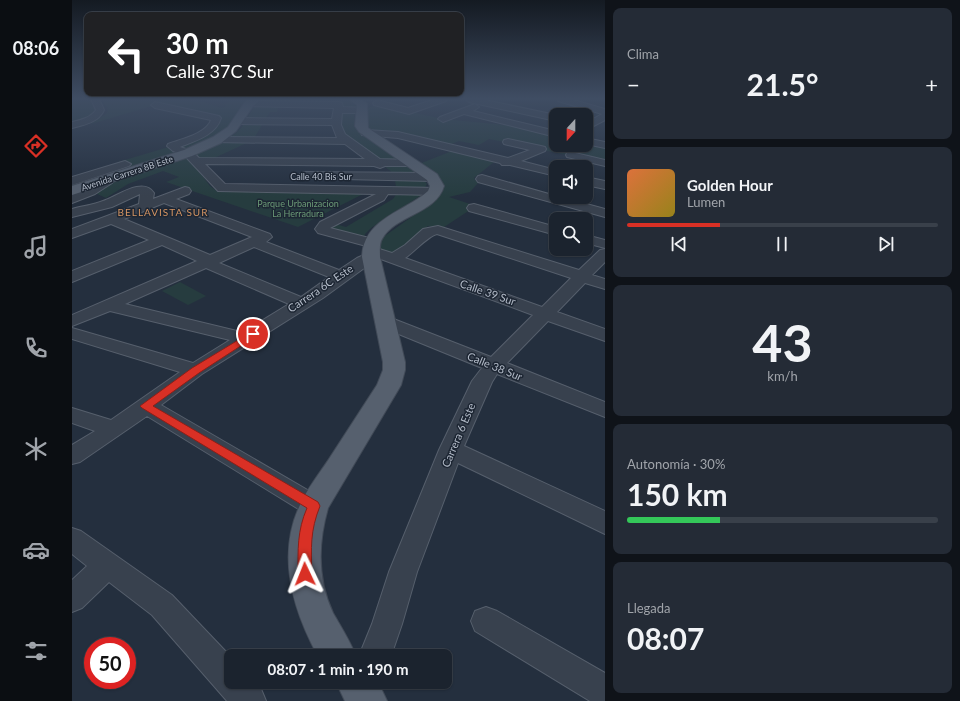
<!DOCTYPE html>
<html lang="es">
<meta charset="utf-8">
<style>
:root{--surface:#1b232e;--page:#242b36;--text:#f1f3f6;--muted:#a0a4aa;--line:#39404a;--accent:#d93025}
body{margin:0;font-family:Lato,sans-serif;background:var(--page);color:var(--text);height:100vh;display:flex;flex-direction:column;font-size:15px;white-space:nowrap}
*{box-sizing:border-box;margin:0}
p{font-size:13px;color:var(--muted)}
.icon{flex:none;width:22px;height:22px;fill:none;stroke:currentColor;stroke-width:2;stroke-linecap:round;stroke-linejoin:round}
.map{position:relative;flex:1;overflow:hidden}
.drawer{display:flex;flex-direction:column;gap:8px;padding:8px;background:#0f1319;width:355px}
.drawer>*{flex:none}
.guide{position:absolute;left:12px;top:12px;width:380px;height:84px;border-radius:8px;box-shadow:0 1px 3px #0004,0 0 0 1px var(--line);background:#202124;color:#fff;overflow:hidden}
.needle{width:26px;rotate:201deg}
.tools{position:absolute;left:477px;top:108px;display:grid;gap:8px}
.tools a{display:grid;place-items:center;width:44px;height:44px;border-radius:8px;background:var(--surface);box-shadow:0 1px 3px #0004,0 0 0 1px var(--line);font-size:20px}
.speed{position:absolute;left:12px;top:637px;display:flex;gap:8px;font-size:20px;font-weight:700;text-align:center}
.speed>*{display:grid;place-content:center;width:52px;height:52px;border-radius:50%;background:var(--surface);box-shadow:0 1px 3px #0004,0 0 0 1px var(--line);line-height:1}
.speed .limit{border:6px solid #d22;background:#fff;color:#111}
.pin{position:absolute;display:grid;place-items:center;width:34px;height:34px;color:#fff;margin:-17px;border:2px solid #fff;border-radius:50%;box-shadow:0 1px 4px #0007}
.me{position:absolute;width:44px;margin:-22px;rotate:358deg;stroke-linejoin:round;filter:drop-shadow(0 0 3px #0008)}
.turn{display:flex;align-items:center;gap:14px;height:84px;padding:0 16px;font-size:18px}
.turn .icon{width:52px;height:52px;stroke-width:2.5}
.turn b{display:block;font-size:28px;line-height:34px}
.big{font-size:30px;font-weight:700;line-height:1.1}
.drawer .tile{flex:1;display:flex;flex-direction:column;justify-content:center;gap:6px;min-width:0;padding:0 14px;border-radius:8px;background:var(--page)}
.drawer .dial{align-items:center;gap:0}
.dial b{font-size:52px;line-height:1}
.song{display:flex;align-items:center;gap:12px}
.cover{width:48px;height:48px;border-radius:6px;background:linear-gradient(135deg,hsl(20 70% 55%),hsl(50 70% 35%))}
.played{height:4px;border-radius:2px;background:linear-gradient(90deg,var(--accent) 30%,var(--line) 30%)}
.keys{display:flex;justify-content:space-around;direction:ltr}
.heat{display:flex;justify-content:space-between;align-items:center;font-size:22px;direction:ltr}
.charge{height:6px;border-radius:3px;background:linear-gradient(90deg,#34c759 30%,var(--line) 0)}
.trip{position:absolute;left:152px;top:649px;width:228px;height:40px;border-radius:8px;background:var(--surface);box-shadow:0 1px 3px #0004,0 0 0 1px var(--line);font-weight:700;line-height:40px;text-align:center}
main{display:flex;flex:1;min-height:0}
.tab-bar{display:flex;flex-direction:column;width:72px;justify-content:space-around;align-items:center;background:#0b0e12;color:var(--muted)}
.tab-bar .icon{width:28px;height:28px}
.tab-bar .active{color:var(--accent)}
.tab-bar b{font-size:18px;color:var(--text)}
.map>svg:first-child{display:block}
</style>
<main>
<nav class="tab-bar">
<b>08:06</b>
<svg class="icon active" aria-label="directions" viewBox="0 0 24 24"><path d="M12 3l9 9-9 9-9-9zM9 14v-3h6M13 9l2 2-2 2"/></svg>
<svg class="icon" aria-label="music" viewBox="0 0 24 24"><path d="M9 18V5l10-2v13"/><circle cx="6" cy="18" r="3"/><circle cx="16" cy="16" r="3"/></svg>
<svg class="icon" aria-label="phone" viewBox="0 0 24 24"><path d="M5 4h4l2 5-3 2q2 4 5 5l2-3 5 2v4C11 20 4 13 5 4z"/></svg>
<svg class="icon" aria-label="climate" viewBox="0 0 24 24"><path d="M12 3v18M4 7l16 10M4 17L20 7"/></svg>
<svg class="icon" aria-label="car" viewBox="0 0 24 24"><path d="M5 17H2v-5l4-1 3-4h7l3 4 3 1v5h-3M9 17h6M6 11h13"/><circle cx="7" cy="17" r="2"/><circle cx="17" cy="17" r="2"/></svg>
<svg class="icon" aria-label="filters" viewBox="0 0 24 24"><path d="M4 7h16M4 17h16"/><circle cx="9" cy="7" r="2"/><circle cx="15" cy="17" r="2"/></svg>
</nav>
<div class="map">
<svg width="533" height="701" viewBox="0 0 533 701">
<rect width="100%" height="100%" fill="#242f3e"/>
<g fill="#263c3f">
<path d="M0,99H18L25,110L18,118L0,124Z"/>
<path d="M30,99H122L150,108L154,106L151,105L163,99H180L177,100L154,130L129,145L0,190V181L52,164L46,162L100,146L122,137L144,120L83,105L19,124L35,113L36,109Z"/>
<path d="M192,99H274L279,101L283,105L282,126L287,133L344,171L355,184L348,196L299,228L293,234L292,238L251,228L260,223L274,227L321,199L325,193L322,174L272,133L268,120L270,105L207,104L205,112H198L181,140L136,161L130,160L122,154C138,147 157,141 169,128C178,117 179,105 192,99Z"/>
<path d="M306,105L371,119L434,125L437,124L484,135V145H514V142L533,147V163L417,139L407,145L387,141L375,146L299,131L294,123L293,108Z"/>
<path d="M380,151L422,162L402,178L406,183L398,192L377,197L404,206L369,229L356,226L321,254L305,250L310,238L352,208L368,195L372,185L365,175L347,164Z"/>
<path d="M116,157L138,186L145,191L295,192L226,227L94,182L107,177L91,171L56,184L34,198L23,193L0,195Z"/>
<path d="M108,282L134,296L116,305L90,291Z"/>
</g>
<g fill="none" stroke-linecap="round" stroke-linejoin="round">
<g stroke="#565f6c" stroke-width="2">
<g id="minor">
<path d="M19,99H27L32,110C27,122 12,125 0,128V122C9,120 18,118 24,110Z"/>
<path d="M363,99H375L374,101L337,114L302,105L301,103L305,100L336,108Z"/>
<path d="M393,99H408L484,115V121L397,102Z"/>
<path d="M485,99H498L533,109V120L514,130V123L530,114L486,101Z"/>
<path d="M177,101L267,102L270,103L271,107L294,108L295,110L291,113H270L269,125L273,134L308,159L339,160L345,163L339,166H313L308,168L302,166L133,164L153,184L367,188L369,191L367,194L363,195L316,194L312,200L258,228L305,240L307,243L305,246L301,247L320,253L333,245L351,229L366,226L507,270L528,250L533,249V262L520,275L533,279V289L513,283L485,312L533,329V341L476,321L435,363L533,402V417L425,374L420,382L392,446L533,511V534L386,463L345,572L330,624L319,656H287L300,624L317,572L367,450L400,381L410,368L307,326L304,322L307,318L313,317L319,318L419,357L461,315L306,258L251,298L130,374L89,405L251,499L255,506L251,513L242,516L233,513L75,416L8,462L0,464V445L23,431L0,423V408L39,420L108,372L0,339V328L121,363L158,340L38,311L0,326V315L125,261L90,245L0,282V271L77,240L39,224L0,238V229L67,204L68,194L40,207L0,217V209C10,206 21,205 31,201C44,197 71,176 82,193L81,199L113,187L117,188L119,191L117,194L104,199L198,234L200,237L194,242L267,270L285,258L294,254L292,251L294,248L298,247L246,233L243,229L248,222L304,194L146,191L112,155L101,151L95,146L96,144C109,139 134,134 139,120L83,108L79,105L83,102L147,116L149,118C144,135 123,141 108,147L120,151L127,158L293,159L273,144L141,142L140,140L145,137L265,138L260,125L166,124L161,121L166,118L260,119L262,108L174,106L173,104ZM92,203L180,237L138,255L52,219ZM365,234L499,278L470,307L333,258C342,252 356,236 365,234ZM182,247L257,277L229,297L147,263ZM134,268L217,304L168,334L165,331L53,304Z"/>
<path d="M403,104L407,107L401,111L484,131V137L392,114L371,122L366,119L368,117Z"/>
<path d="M294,130L326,132L436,158L458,150L432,144L431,142L432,140L436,139L469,146L473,147L474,149L473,151L449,161L484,170V176L438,165H430L428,163L326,138L290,135L289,133L290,131Z"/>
<path d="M514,138L533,142V148L514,144Z"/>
<path d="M499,152L533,160V166L495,157L494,155L495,153Z"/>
<path d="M53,161L59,164L57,166L0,185V177Z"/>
<path d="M232,172L360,173L364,175L366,177L364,179L360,181L228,178L226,176L228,174Z"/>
<path d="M410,175L484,196V197H489L533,209V217L406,182L404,179L406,176Z"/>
<path d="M36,176L40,177L42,180L40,183L23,194L0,203V194Z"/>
<path d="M514,177L533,181V189L514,185Z"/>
<path d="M402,204L484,227V235L397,211L395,208L397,205Z"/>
<path d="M514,235L533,240V248L514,243Z"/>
<path d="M0,528L9,531L100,595L159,657V682H182L189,689L194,701H155L80,615L37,582L10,608L0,612V580L15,566L0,554Z"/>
<path d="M414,607L425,611L533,673V701H518L403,631L399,621L403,611Z"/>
</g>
</g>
<g stroke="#414a57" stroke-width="2">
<g id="major">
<path d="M178,99H190L181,106L164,131L149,143L120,156L0,195V186L112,150L141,137L156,127L173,102Z"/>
<path d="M277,99C284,99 290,98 295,104L296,128L365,174L372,186C364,214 323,215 310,239C307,244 308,251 308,257L333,362V370L329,385L256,508C246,543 245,579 261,613C269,627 278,641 284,656H246C221,610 204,556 228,505C235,489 247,474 257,459C273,434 289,410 305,385L311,370V362L290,257C291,222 326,213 350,196L356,191L358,186L355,180L287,132L283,126L285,105Z"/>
<path d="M264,682H306L315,701H273Z"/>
</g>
</g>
<use href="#minor" fill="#38414e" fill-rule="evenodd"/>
<use href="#major" fill="#56606e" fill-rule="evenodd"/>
</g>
<linearGradient id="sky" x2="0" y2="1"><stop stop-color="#141a22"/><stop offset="0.5" stop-color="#3f4d63"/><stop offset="1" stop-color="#3f4d63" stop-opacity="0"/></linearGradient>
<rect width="533" height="197" fill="url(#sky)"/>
<path fill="#d93025" stroke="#8d1f18" d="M181,331L184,332L185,334L184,336L127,373L81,406L246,502L248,506C238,531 239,548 240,574L238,579L233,580L228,579L226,574C226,550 225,531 235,508L70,408L68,406L120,368Z"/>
<g text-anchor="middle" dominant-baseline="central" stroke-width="3" stroke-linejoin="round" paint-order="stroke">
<g font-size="9" fill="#b4bcc9" stroke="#1d2633">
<text transform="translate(55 173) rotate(-18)">Avenida Carrera 8B Este</text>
<text x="249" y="176">Calle 40 Bis Sur</text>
</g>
<g font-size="9" fill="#6b9a76" stroke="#1d2633">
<text x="226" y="203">Parque Urbanizacion<tspan x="226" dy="10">La Herradura</tspan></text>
</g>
<g font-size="10" letter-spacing="1" fill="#d59563" stroke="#1d2633">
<text x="91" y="212">BELLAVISTA SUR</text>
</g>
<g font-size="11" fill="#b4bcc9" stroke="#1d2633">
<text transform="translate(248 288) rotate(-34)">Carrera 6C Este</text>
<text transform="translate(416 292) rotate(19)">Calle 39 Sur</text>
<text transform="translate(423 366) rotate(22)">Calle 38 Sur</text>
<text transform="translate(386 435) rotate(-67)">Carrera 6 Este</text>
</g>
</g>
</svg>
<div class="tools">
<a><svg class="needle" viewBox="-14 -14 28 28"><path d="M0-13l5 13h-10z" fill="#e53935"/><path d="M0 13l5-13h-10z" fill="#a0a4aa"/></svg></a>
<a><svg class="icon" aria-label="sound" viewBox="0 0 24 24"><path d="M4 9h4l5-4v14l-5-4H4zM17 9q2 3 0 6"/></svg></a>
<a><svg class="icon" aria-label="search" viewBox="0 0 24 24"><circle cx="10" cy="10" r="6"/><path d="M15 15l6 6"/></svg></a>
</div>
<div class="speed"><div class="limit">50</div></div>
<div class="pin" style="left:181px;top:334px;background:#d93025"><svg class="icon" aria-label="arrive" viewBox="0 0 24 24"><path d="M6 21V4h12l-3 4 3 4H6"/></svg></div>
<svg class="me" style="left:233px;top:574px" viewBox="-20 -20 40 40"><path d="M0-17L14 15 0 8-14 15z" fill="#d93025" stroke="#fff" stroke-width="4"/></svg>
<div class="trip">08:07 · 1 min · 190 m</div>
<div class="guide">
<div class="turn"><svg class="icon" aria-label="left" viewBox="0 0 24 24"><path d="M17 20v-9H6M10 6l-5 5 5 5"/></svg><div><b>30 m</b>Calle 37C Sur</div></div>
</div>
</div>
<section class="drawer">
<div class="tile"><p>Clima</p>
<div class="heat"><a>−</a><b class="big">21.5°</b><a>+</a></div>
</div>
<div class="tile">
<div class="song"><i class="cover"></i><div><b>Golden Hour</b><p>Lumen</p></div></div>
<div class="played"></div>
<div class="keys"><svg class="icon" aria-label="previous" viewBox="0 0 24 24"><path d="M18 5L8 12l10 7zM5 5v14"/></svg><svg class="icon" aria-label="pause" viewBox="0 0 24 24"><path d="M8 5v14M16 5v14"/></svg><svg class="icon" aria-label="next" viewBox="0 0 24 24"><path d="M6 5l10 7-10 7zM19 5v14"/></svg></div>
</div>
<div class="tile dial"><b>43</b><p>km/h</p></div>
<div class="tile"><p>Autonomía · 30%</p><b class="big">150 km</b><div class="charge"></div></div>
<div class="tile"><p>Llegada</p><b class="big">08:07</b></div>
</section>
</main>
